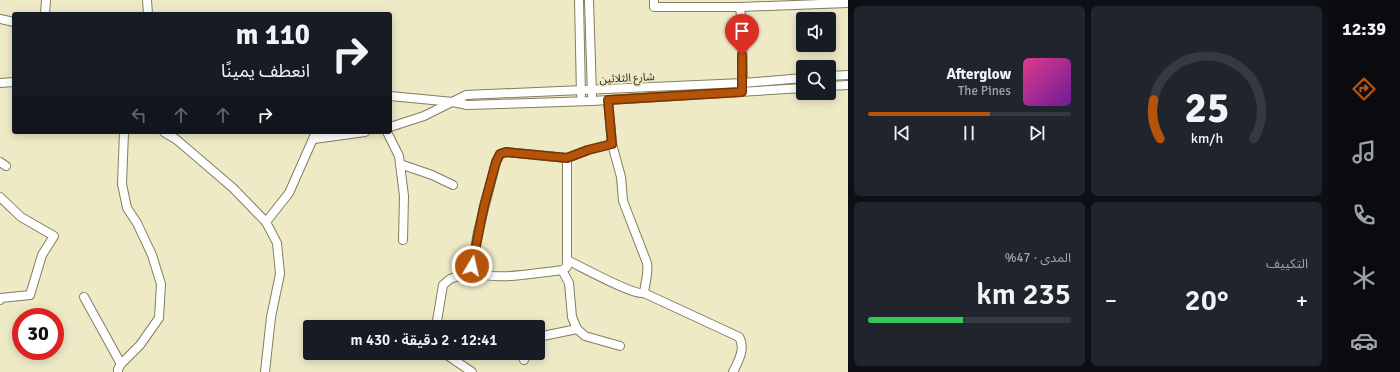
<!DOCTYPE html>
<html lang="ar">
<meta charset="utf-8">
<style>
:root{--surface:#171b24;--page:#20242c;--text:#f1f3f6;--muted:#9ea1a6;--line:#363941;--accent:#b45309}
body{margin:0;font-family:Signika,"Noto Sans Arabic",sans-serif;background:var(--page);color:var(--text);direction:rtl;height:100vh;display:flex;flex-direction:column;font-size:15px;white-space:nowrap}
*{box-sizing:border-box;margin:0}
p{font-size:13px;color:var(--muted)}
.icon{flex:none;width:22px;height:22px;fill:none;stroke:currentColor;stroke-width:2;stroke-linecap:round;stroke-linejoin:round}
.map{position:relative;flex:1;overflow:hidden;direction:ltr}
.panel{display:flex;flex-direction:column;gap:6px;padding:6px;background:#0d0f14;width:480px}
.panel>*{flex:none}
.banner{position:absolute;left:12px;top:12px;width:380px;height:122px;border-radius:4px;box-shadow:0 2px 10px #0003;direction:rtl;background:#171b24;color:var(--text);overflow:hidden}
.fabs{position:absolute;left:796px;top:12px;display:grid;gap:8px}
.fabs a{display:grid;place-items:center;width:40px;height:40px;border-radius:4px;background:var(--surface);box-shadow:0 2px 10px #0003;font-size:20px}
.speed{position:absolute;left:12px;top:308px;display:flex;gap:8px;font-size:20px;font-weight:700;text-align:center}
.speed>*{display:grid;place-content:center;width:52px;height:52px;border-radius:50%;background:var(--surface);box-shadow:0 2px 10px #0003;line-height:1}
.speed .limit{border:6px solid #d22;background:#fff;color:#111}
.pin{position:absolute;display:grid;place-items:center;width:34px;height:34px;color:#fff;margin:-41px -17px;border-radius:50% 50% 50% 0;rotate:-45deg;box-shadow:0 0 4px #0007}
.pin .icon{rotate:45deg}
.me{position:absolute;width:44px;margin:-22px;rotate:9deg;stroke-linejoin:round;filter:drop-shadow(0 0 3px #0008)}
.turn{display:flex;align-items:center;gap:14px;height:84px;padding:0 16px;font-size:18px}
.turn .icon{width:52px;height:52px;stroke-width:2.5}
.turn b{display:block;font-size:28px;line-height:34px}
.lanes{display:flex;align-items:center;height:38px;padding:0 16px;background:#0003;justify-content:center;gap:20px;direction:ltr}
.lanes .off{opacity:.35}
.big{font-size:30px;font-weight:600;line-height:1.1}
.panel .tile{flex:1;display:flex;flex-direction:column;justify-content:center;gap:6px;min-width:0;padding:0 14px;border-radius:6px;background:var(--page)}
.panel .dial{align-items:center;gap:0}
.dial svg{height:104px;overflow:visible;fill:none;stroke:var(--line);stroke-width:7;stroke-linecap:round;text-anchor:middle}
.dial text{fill:var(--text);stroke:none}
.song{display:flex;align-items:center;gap:12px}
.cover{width:48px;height:48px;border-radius:6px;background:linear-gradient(135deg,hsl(330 70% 55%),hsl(280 70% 35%))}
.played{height:4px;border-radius:2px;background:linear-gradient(90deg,var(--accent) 60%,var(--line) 60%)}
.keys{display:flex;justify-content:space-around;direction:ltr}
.heat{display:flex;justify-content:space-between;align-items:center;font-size:22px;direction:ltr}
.charge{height:6px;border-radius:3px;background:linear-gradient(90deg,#34c759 47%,var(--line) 0)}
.panel .tiles{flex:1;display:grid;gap:6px;grid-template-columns:repeat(2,1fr)}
.trip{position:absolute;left:303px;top:320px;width:242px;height:40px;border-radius:4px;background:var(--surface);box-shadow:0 2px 10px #0003;font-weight:600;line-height:40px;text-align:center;direction:rtl}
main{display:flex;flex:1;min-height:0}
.dock{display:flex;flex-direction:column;width:72px;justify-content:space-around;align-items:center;background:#090b0e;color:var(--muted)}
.dock .icon{width:28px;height:28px}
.dock .active{color:var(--accent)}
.dock b{font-size:18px;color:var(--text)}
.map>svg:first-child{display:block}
</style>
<main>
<nav class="dock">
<b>12:39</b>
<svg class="icon active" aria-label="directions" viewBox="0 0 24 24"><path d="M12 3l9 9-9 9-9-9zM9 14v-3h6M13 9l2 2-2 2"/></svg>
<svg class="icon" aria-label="music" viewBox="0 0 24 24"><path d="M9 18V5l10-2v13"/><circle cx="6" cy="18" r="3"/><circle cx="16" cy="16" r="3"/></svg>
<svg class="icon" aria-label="phone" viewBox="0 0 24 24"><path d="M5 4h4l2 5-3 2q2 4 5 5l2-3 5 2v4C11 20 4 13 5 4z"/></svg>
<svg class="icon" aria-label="climate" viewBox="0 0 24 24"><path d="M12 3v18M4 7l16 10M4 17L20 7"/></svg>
<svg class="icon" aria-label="car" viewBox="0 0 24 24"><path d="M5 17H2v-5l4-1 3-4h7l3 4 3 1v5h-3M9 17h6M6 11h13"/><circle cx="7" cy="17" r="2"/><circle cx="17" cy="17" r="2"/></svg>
</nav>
<section class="panel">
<div class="tiles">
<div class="tile dial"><svg viewBox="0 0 100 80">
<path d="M14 69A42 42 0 1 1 86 69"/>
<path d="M14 69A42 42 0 0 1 9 39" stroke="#b45309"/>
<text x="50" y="56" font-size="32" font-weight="700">25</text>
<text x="50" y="72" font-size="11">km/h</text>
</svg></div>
<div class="tile">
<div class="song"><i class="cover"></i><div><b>Afterglow</b><p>The Pines</p></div></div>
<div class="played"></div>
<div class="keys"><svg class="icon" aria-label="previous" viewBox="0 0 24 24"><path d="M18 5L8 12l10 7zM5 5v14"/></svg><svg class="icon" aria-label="pause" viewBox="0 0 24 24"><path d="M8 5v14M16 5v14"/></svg><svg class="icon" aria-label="next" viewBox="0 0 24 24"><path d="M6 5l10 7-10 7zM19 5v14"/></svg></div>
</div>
<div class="tile"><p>التكييف</p>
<div class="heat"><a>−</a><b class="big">20°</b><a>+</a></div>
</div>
<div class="tile"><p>المدى · 47%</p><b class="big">235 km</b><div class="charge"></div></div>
</div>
</section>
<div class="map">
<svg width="848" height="372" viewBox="0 0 848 372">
<rect width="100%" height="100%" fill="#efeac6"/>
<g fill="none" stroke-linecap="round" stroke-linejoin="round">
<g stroke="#827e5e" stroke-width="10">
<g id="minor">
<path d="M147,0L148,14"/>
<path d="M579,0L581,95"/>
<path d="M589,0L592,95"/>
<path d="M654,0V7H740L848,3"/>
<path d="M740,7L742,26L743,87"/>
<path d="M45,14L46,0"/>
<path d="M0,19L14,22"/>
<path d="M829,76L848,75"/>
<path d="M0,83L14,82"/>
<path d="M829,86L848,85"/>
<path d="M390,96L453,102L467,105L592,101L803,88"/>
<path d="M390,127L424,116L466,95L743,83L803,78"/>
<path d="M164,132L177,140L233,188L266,222L277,243L280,274L271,317L265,372"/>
<path d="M387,132L399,156L404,196L403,240"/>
<path d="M314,139L365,132"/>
<path d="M567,158L506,152L500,154L496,162L478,232L472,266L474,271C490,282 534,273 555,271L562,270L567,267V158L588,150L612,144"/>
<path d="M0,162L6,166"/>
<path d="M400,164L432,175L453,185"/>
<path d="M0,197L21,217L54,236L42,255L30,295L1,298L0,300"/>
<path d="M266,222L289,193L316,132"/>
<path d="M567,260C580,266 634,296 644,293C645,282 649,273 647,263L623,201L621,177L612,144L608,100"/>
<path d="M562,270L569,283L572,317L577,329L585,336L620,346"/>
<path d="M644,293L739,337C746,348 738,362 733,372"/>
<path d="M84,297L121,364"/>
<path d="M436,327L443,285L450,279L474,271"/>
<path d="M538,337L577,329"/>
<path d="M444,353L472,372"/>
<path d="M524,360L525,353"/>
<path d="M118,372V369L121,364L140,345L159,318L161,284L152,255L137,223L127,208L122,184L124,132"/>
</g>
</g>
<use href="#minor" stroke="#fff" stroke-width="8"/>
</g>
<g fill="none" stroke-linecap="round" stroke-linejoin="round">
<g stroke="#753606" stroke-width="10">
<path id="route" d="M472,266L484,206L496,162L500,154L506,152L567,158L588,150L612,144L608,100L742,92V55"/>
</g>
<use href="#route" stroke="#b45309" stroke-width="7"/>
</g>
<g text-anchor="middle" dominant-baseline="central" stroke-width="3.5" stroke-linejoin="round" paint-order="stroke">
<g font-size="11" fill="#2a291b" stroke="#efeac6">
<text transform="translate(627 78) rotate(-3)">شارع الثلاثين</text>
</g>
</g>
</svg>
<div class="fabs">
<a><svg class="icon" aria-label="sound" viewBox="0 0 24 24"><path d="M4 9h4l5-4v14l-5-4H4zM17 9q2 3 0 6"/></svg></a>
<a><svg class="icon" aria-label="search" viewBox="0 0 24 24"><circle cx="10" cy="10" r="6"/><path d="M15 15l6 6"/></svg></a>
</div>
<div class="speed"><div class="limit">30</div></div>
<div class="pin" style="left:742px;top:55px;background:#d93025"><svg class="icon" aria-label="arrive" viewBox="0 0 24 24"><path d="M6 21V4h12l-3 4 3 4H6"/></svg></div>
<svg class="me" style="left:472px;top:266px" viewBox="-20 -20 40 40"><circle r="17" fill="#b45309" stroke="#fff" stroke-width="3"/><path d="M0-11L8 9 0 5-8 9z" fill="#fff"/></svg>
<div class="trip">12:41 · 2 دقيقة · 430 m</div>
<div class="banner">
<div class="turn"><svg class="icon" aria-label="right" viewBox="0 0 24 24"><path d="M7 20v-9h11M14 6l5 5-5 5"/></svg><div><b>110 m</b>انعطف يمينًا</div></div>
<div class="lanes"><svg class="icon off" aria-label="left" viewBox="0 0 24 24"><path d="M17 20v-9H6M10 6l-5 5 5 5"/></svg><svg class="icon off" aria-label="ahead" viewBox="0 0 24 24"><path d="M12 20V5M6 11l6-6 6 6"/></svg><svg class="icon off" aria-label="ahead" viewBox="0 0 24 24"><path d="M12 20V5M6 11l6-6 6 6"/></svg><svg class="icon" aria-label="right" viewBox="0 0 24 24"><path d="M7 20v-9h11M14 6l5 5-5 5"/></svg></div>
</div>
</div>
</main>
